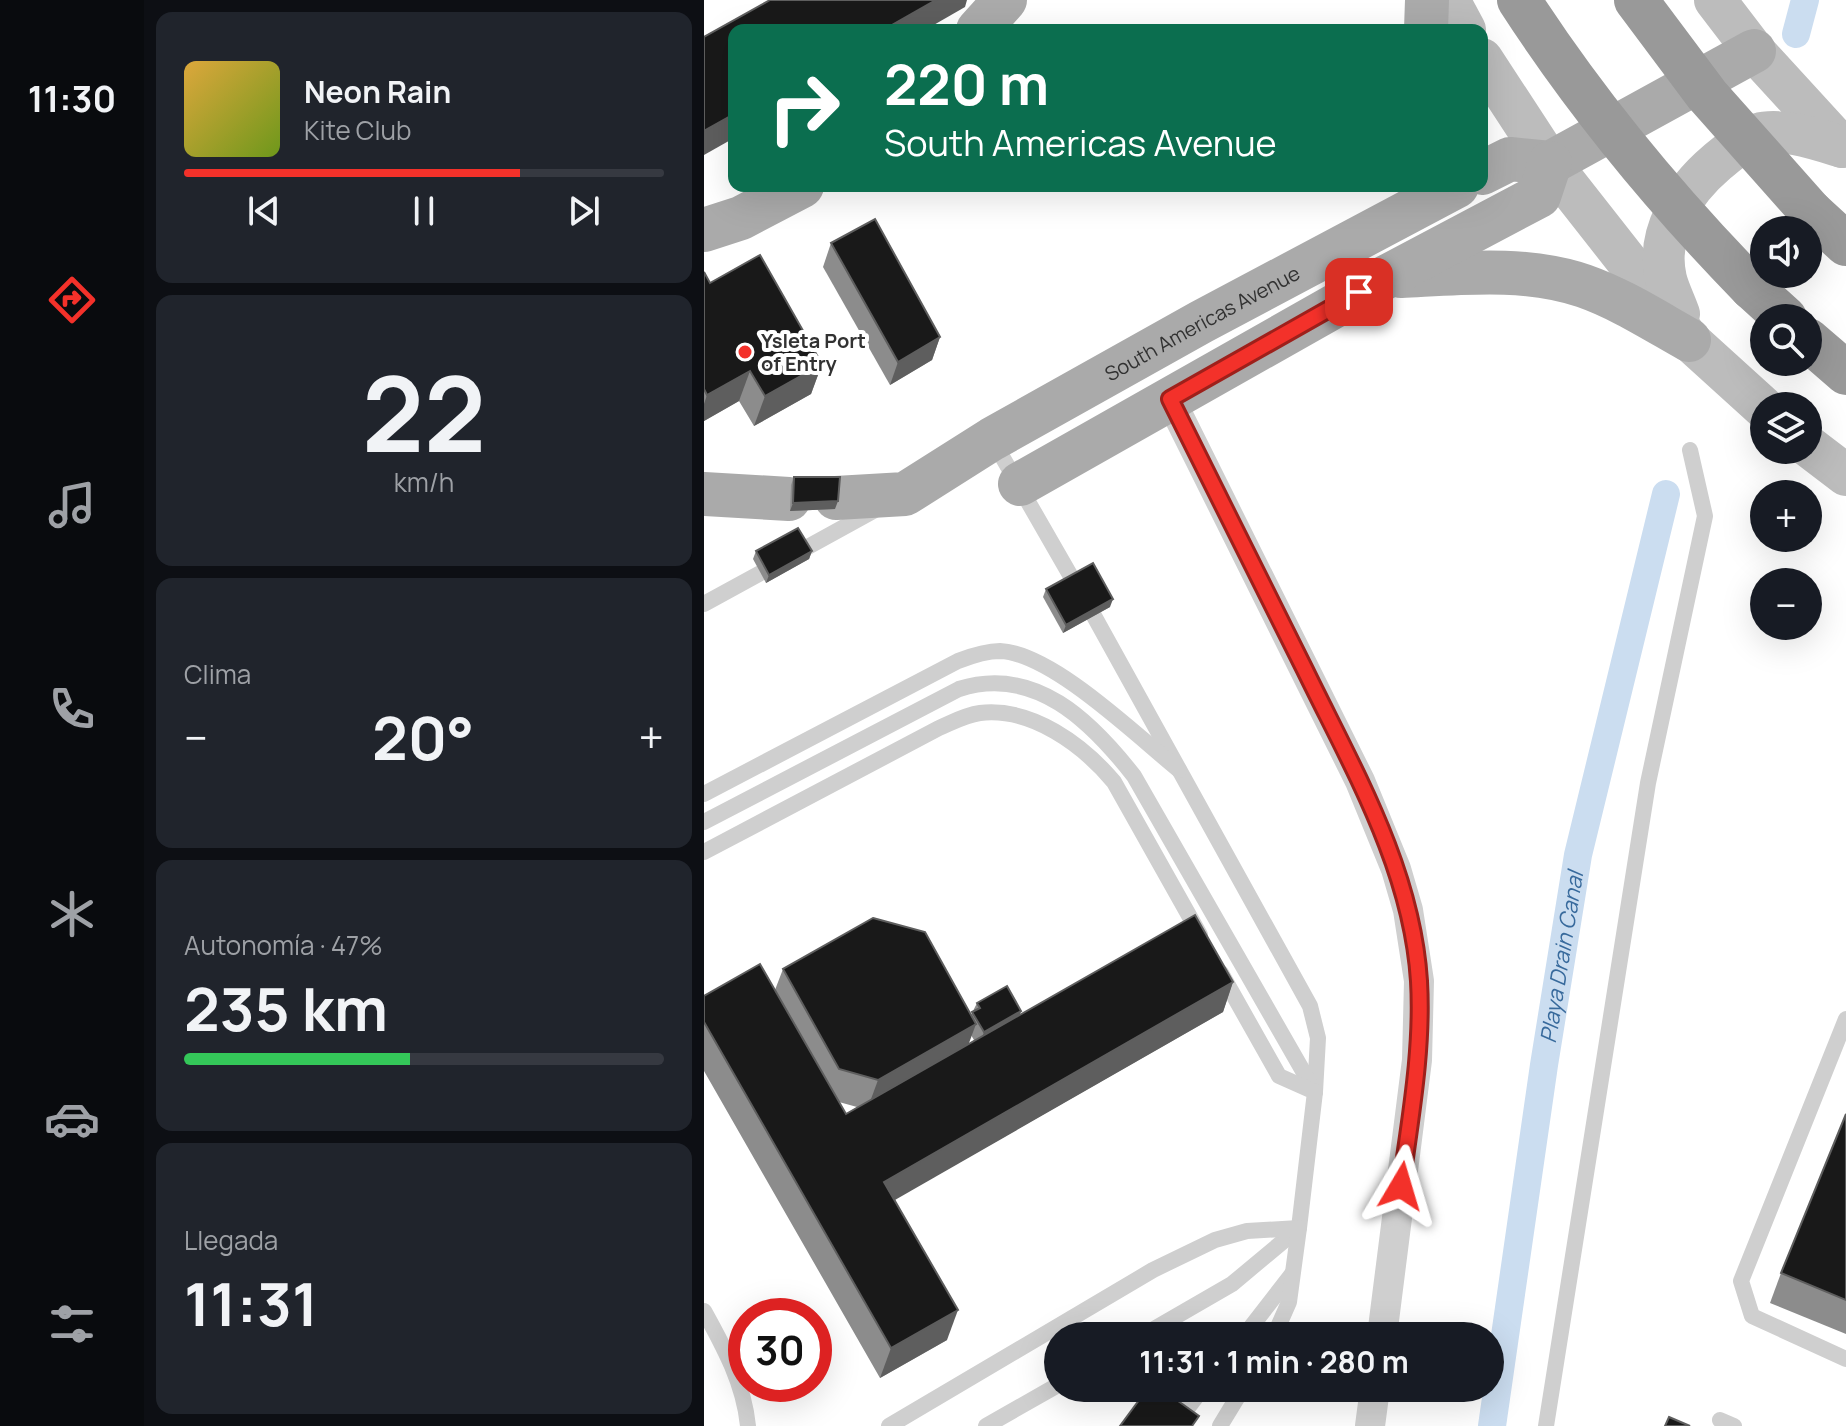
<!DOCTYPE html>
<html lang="es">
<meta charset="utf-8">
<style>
:root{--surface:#171b24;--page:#20242c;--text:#f1f3f6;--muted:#9ea1a6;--line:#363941;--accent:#f3312a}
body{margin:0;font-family:Manrope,sans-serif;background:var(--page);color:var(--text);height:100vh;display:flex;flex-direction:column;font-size:30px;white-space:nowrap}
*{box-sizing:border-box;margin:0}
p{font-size:26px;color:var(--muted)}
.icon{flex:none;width:44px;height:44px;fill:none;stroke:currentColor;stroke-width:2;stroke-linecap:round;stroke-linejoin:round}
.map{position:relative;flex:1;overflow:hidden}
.side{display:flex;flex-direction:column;gap:12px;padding:12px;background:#0d0f14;width:560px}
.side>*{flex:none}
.hud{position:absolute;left:24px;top:24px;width:760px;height:168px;border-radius:16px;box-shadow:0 8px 32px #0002;background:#0b6e4f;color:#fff;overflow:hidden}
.fabs{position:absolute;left:1046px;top:216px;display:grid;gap:16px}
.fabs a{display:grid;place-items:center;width:72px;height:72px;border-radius:50%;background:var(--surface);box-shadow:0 8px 32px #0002;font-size:40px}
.speed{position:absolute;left:24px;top:1298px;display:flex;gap:16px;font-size:40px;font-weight:700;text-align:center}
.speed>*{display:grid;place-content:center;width:104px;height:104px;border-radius:50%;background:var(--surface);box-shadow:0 8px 32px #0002;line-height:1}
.speed .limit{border:12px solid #d22;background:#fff;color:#111}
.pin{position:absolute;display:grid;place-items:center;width:68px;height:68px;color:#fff;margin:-34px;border-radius:16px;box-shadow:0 4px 12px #0006}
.me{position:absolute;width:88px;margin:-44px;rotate:7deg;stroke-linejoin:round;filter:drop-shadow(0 0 6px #0008)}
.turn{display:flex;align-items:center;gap:28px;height:168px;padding:0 24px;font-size:36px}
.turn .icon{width:104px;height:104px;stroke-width:2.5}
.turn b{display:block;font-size:56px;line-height:68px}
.big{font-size:60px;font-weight:700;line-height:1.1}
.side .widget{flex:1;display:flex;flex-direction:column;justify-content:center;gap:12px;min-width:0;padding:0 28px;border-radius:16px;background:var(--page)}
.side .dial{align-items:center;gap:0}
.dial b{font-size:104px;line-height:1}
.song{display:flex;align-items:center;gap:24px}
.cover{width:96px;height:96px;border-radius:12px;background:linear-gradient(135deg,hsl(40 70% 55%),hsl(80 70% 35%))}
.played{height:8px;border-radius:4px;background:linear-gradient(90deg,var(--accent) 70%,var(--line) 70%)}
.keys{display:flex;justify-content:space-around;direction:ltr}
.heat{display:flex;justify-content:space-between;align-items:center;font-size:44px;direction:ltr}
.charge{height:12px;border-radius:6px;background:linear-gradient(90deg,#34c759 47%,var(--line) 0)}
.trip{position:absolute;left:340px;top:1322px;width:460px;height:80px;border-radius:40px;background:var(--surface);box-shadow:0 8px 32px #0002;font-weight:700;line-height:80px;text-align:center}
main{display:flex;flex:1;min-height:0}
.tab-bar{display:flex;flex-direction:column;width:144px;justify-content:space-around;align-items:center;background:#090b0e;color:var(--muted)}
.tab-bar .icon{width:56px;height:56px}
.tab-bar .on{color:var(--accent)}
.tab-bar b{font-size:36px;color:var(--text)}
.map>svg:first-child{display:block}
</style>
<main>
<nav class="tab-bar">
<b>11:30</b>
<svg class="icon on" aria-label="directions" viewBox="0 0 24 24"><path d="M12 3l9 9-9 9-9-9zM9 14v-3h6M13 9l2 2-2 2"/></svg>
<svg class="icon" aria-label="music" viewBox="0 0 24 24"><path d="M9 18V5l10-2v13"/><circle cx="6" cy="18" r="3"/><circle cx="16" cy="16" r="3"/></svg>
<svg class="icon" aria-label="phone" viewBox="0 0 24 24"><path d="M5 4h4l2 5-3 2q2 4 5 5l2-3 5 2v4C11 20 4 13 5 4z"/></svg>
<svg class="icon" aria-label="climate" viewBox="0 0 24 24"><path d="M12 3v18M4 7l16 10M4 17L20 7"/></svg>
<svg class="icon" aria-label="car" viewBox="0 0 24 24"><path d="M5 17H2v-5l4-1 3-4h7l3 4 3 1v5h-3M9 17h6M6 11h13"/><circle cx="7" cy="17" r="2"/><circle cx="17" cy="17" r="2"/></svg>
<svg class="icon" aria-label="filters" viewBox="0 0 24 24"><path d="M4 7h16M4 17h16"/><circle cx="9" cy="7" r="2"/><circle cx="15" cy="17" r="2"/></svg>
</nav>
<section class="side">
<div class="widget">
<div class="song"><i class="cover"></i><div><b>Neon Rain</b><p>Kite Club</p></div></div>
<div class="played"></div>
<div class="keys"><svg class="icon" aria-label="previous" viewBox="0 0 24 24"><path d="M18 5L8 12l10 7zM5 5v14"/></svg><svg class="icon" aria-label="pause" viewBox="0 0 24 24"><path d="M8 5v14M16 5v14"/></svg><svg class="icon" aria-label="next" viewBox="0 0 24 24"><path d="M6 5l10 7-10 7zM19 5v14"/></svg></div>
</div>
<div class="widget dial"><b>22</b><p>km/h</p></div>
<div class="widget"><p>Clima</p>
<div class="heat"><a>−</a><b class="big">20°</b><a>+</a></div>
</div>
<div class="widget"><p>Autonomía · 47%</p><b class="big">235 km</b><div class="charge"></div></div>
<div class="widget"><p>Llegada</p><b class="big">11:31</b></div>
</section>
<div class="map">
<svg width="1142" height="1426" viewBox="0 0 1142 1426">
<rect width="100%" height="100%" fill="#fff"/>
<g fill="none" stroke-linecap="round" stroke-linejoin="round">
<g stroke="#cbddf0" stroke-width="28">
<path d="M1092,34L1101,0"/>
<path id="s1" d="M788,1426L840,1065L874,855L962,494"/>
</g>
<g stroke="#cfcfcf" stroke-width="16">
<path d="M288,439L369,580"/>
<path d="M0,604L171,510"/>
<path d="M390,616L606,1006L614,1038L611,1092"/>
<path d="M0,794L254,661C267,656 281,651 296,651C348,653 433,736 475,770"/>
<path d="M0,822L255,689C331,665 387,721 430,776L611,1092"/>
<path d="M0,852L235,728C249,722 261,715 276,713C328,707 379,745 410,782L496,935"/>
<path d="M1142,1019L1037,1281L1048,1316L1142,1359"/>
<path d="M0,1311C20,1347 40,1384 44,1426"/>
<path d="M438,1336L528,1284L595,1228L611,1092L575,1076L517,973"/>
<path d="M540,1336L588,1274"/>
<path d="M1016,1420L1030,1426"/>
<path d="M185,1426L449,1270L511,1240L543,1231L595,1228L585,1302L570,1336"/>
<path d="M282,1426L354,1385"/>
<path d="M470,1426L499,1388"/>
<path d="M516,1426L539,1388"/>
<path d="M842,1426L944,783L1001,516L986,450"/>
</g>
<g stroke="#cfcfcf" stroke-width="30">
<path d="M466,399L656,781L692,869L704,910L715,981L713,1060L678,1336"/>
<path d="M666,1426L671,1388"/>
</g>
<g stroke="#bcbcbc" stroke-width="42">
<path d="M745,0L761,30"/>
<path d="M1011,0L1050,51L1138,147"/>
<path d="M778,59L846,163L985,340L1060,408"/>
<path d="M975,314C971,302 965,291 962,279C951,233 980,190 1013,162C1024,153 1040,139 1054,134C1077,127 1115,140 1138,147"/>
<path d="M1104,446L1142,475"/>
</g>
<g stroke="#aaa" stroke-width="44">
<path d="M274,30L301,0"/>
<path d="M722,30L723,0"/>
<path d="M778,173L806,159L846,163L1050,51"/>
<path d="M0,230L37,218L98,186"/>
<path d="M697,276C757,273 822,266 880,286C917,299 951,321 985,340"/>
<path d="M316,484L682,277L835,196L846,163"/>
<path d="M0,494L85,499"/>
<path id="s2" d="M132,498L201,494L288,439L497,322L753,186"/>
</g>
<g stroke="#999" stroke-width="44">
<path d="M1107,212L1142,244"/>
<path d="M1048,288L1081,318"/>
<path d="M1104,340L1142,373"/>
</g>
<g stroke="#999" stroke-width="44">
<path d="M815,0C883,105 961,199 1048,288"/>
<path d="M932,0L1003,95L1107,212"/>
</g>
</g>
<g fill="#8c8c8c" fill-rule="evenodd">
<path d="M127,243L236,337L228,360L186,385L119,267Z"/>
<path d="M0,272L6,283L118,364L107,394L50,426L35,401L0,421Z"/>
<path d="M90,477L131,509L86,511L87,485Z"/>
<path d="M52,551H108L105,559L62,583L49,559Z"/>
<path d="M342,589L406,607L359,633L339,597Z"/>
<path d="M79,969L267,1015L273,1003L317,1011L316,1015L529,982L519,1012L191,1199L243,1340L176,1378L0,1071V996L71,990ZM267,1035L270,1040L264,1044ZM135,1102L153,1107L142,1114Z"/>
<path d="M1142,1114V1334L1066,1303L1077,1273Z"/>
</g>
<g fill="#5e5e5e">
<path d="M232,0H263L261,7L221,30H179Z"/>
<path d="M30,114V138L0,155V131Z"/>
<path d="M236,337L228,360L186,385L194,362Z"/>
<path d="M118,364L107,394L50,426L61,396Z"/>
<path d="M46,371L35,401L0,421V404L3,395Z"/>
<path d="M134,501L131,509L86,511L89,503Z"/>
<path d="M108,551L105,559L62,583L65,575Z"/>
<path d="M409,599L406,607L359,633L362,625Z"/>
<path d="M529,982L519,1012L170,1212L180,1182Z"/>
<path d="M317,1011L311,1027L274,1048L280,1032Z"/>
<path d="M272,1024L261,1054L163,1110L174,1080Z"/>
<path d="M254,1310L243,1340L176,1378L187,1348Z"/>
</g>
<g fill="#191919" stroke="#5e5e5e" stroke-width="2">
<path d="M66,0H232L179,30H30V114L0,131V37Z"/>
<path d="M171,219L236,337L194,362L127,243Z"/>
<path d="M56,255L118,364L61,396L46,371L3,395L0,389V272L6,283Z"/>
<path d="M90,477H136L134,501L89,503Z"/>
<path d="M94,528L108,551L65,575L52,551Z"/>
<path d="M389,563L409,599L362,625L342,589Z"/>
<path d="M491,915L529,982L180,1182L254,1310L187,1348L0,1022V996L56,964L142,1114Z"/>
<path d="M169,918L221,932L272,1024L174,1080L135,1069L79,969Z"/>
<path d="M303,986L317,1011L280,1032L268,1012L276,1008L273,1003Z"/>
<path d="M1142,1114V1300L1077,1273Z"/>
<path d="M444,1388H456L495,1416L488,1426H416Z"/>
<path d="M965,1417L986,1426H961Z"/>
</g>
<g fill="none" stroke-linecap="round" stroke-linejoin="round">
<g stroke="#9e201b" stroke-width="20">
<path id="route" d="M655,292L466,399C511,489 556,580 601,670C649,769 708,869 715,981C719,1050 706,1119 697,1186"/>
</g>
<use href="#route" stroke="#f3312a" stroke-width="14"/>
</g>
<circle fill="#f3312a" stroke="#fff" stroke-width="3" cx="41" cy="352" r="8"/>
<g text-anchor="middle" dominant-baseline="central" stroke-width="8" stroke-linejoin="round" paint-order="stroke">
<g font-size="20" fill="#323232" stroke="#fff">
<text stroke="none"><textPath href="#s2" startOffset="412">South Americas Avenue</textPath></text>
</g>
<g font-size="20" font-weight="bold" fill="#323232" stroke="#fff" text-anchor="start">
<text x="57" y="340">Ysleta Port<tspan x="57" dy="23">of Entry</tspan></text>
</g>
<g font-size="22" font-style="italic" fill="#386a9c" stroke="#fff">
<text stroke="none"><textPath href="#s1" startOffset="474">Playa Drain Canal</textPath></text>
</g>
</g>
</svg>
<div class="fabs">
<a><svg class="icon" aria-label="sound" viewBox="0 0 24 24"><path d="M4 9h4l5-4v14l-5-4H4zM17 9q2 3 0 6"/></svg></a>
<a><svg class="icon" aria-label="search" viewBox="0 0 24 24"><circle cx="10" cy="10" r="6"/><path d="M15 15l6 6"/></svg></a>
<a><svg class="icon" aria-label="layers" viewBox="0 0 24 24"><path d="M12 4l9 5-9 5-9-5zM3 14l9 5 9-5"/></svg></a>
<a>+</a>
<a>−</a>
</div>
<div class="speed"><div class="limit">30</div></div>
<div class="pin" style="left:655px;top:292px;background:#d93025"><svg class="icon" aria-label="arrive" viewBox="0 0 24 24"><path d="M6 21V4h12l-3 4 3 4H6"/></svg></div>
<svg class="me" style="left:697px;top:1186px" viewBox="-20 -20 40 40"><path d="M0-17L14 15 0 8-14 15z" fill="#f3312a" stroke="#fff" stroke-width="4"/></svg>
<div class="trip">11:31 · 1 min · 280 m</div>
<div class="hud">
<div class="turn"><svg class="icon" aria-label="right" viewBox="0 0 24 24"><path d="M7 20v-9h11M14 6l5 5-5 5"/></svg><div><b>220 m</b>South Americas Avenue</div></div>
</div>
</div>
</main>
